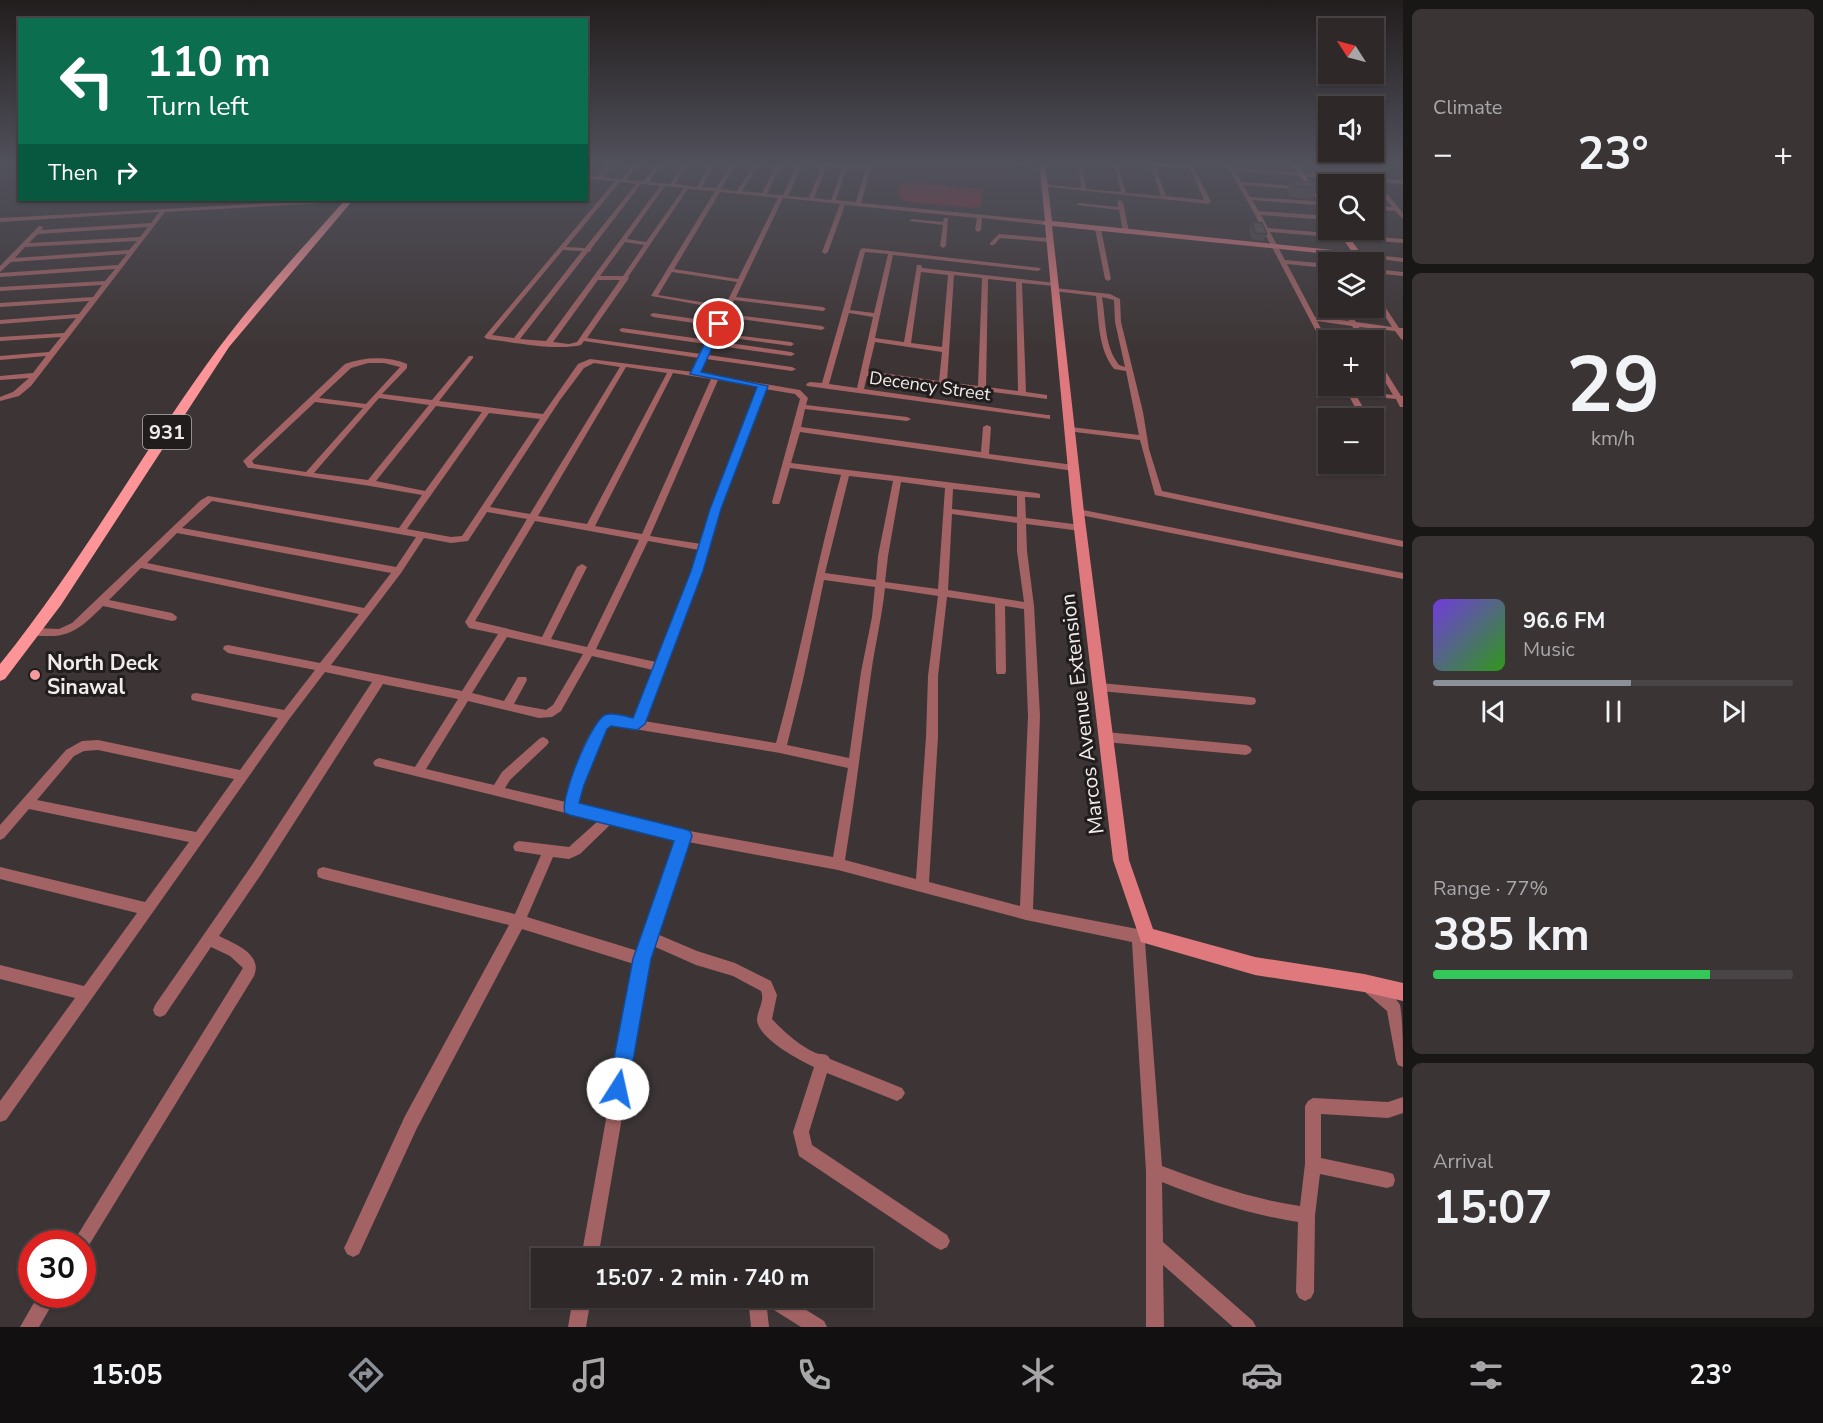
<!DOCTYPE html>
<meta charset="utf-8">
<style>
:root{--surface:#2e2828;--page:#3a3434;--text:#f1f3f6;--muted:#a7a6a8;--line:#494445;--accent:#8c9099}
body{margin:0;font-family:"Nunito Sans",sans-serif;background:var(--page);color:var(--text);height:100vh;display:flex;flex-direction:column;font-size:22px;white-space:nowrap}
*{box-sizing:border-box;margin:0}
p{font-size:20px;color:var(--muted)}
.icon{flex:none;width:33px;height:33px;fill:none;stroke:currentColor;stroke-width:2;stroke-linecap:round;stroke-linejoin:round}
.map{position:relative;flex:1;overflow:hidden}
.details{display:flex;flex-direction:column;gap:9px;padding:9px;background:#191616;width:420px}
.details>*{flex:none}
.top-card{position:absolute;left:18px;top:18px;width:570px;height:183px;border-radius:0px;box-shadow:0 2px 4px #0004,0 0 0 2px var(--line);background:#0b6e4f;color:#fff;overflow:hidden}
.needle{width:39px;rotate:306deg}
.buttons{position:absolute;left:1318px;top:18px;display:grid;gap:12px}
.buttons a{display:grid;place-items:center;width:66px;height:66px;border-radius:0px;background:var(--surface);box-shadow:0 2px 4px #0004,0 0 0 2px var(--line);font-size:30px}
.speed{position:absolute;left:18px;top:1230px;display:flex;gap:12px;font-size:30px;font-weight:700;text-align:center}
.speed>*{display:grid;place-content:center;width:78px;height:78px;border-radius:50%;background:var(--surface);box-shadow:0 2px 4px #0004,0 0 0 2px var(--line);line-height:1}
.speed .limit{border:9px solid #d22;background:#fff;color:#111}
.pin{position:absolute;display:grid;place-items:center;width:51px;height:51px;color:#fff;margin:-26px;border:3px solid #fff;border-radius:50%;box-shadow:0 2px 6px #0007}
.me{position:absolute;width:66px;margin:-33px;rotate:10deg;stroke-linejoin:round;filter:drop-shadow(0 0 4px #0008)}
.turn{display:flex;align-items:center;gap:21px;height:126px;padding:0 30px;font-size:27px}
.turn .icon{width:78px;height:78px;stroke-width:2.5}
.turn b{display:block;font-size:42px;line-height:51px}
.then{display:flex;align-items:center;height:57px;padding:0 30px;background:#0003;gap:12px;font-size:22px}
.big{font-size:45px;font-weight:700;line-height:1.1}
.details .widget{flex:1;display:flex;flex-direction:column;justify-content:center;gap:9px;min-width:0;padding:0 21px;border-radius:9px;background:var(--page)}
.details .dial{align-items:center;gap:0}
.dial b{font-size:78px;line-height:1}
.song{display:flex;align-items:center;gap:18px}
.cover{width:72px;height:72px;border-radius:9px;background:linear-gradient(135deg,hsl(260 70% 55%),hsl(110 70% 35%))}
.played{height:6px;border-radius:3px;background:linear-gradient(90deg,var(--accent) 55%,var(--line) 55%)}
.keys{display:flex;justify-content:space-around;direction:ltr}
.heat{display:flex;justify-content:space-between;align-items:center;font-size:33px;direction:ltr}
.charge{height:9px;border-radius:4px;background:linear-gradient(90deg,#34c759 77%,var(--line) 0)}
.trip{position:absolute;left:531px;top:1248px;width:342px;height:60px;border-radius:0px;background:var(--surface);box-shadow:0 2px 4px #0004,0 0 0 2px var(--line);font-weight:700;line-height:60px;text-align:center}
.menu{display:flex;height:96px;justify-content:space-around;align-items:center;background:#121010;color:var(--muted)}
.menu .icon{width:42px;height:42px}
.menu .active{color:var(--accent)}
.menu b{font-size:27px;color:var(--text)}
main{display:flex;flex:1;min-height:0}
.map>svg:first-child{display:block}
</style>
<main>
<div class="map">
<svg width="1403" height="1327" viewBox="0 0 1403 1327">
<rect width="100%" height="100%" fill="#3d3535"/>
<path fill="#892d36" d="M912,182L982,190V205L975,208L907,202L898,197L900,185Z"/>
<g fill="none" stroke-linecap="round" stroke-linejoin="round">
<g fill="#a36364" fill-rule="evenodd">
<path d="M610,162H614L602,177L622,179L635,162H639L627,180L644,181L659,162H663L649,182L670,184L686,162H690L675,184L697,187L711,162H715L702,187L716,188L733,162H737L721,189L737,191L756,162H760L742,191L762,193L778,162H782L767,194L783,195L799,162H828L844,164L845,162H849L848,165L867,166L870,163L872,164L861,203L1046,221L1049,223L1046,225L982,218L981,230L978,232L975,230L977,218L845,205L828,252L825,254L822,252L840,204L783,198L736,297L823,307L826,309L823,311L734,300L728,314L822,326L825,328L822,330L726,317L719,333L791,342L794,344L791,346L717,336L715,341L791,352L795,354L791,356L713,345L708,355L792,367L796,369L792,371L706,359L699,373L800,390L808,398L806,405L907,417L911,419L907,421L805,409L801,427L981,452L983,427L987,425L991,427L989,454L1074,465L1078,468L1074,471L800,432L791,463L1037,493L1040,494V498L1025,497L1026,518L1081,525L1085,528L1081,531L1026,524L1027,551L1034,606L1040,716L1033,909L1148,931L1150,936L1148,941L1145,942L1162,1166C1207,1183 1252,1199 1300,1206L1305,1164V1106L1308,1101L1313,1098L1388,1102L1403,1097V1113L1388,1118L1321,1114V1158L1387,1172L1393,1174L1395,1180L1393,1186L1387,1188L1320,1174L1315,1215L1314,1292L1311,1298L1305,1301L1299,1298L1296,1292L1298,1222C1251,1215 1207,1200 1162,1182L1163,1242L1253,1321L1256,1327H1233L1163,1265L1164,1327H1146V1171L1132,942L1026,920L838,870L688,842L657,934L697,951L735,963L771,981L777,995L772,1019C783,1031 803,1049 819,1054C822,1054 825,1054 828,1056L830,1059L902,1088L905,1093L902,1098L897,1101L827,1073L809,1132L812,1145L947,1235L950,1241L947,1247L941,1250L935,1247L799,1156L793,1132L814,1067C799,1060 756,1037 757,1019C758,1009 765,1000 761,991L733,976L696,965L653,946L649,959L598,1258H581L634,964L522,929L417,1128L359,1254L353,1257L347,1254L344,1248L347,1242L405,1116L509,925L323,879L318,877L317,873L318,869L323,867L515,914L541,855L515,851L513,847L515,843L519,841L569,847L598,821L375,766L373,763L375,760L379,758L415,767L458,699L383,684L262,873L219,936C235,944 263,954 254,976L86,1250L82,1251V1244H72L243,968L230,956L211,947L165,1015L160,1017L155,1015L153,1010L155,1005L252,865L372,682L325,672L290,718L6,1120L0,1122V1101L75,998L0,979V965L84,986L137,913L0,879V867L145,902L189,842L29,809L4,838L0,840V825L66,750L82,741L98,740L240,770L278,718L196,701L192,700L191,697L192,694L196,693L284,710L315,670L228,653L223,649L224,646L228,645L320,663L359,614L141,568L109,600L172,613L177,617L176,620L172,621L103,606C87,622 73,637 49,636C42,636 36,637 31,632L36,628L59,629L72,623L201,500L208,496L399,528L422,495L370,486L251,468H248L243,461L345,364C365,357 387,356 407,364V368L382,394L432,400L469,356H473V358L439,401L543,414L578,364L590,359L693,372L699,358L584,341L581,345C556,351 513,342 487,339L484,337L615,181L586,179V176L597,177ZM803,164L822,165L809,198L788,196ZM827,166L843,167L831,200L814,198ZM847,168L866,169L856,202L836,200ZM620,182L636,184L585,248L566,247ZM641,184L660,186L546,341L520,339L588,252L591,251V249ZM665,186L684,188L646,242L627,239ZM688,189L715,191L651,296L723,309L717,322L653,313L650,315L653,317L715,326L708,340L622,328L619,330L622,332L706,344L701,354L587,338L629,278L628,277ZM720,192L778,198L738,279L674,269ZM625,242L644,245L623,276H600ZM563,250L582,251L514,338L492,335ZM672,272L737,282L725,306L658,295ZM598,280H620L577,342L569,344L553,342ZM368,363H384L400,367L366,404L319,398L351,368ZM594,363L620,367L530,514L490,507L560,400L584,368ZM626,367L667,373L587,524L538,516ZM673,373L711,379L642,534L595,526ZM718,380L758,387L712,509L701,544L650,536ZM765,389L795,394L800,399L772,502L773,504H779L780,502L790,468L841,475C816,563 801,654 776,743L644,721L702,571L720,509ZM379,398L429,405L368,480L314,473ZM315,402L363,408L306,472L254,464L252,461ZM436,406L482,412L425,491L376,481ZM489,413L540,419L462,536L451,537L407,529ZM849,476L893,481L878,556L876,580L825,573ZM901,482L945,488L938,589L885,582L888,556ZM953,489L1017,496V517L952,509ZM212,501L416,537L396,567L182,528ZM487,512L527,519L465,622L469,628L498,634L462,691L331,665L401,573L424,538L451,543L468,541ZM952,514L1017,523V551L1024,602L948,590ZM535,521L639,540L587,647L551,639L587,567L582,564L577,567L542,637L475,621ZM177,533L391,573L364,608L147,563ZM648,541L699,550L692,571L656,662L596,649ZM824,580L875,587L872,617L861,672L849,758L787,745L803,680ZM885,588L938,596L928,676L926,737L916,879L845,860C855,798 862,736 871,674C875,645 882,617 885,588ZM947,597L995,604L996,671L997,674H1005L1006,671L1005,606L1024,609L1028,716L1020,906L929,882L938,737V676ZM507,637L583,654L553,705L546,710L514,704L527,680L526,677H518L504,701L472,693ZM592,656L653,670L633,720L608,715C585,724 572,780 566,802L505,788L510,780L547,745L549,742L547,739L543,737L539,739L502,772L494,785L426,769L468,701L539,718L552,717L561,711ZM610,725L780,753L848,768L833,857L684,830L577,805C583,781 591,742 610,725ZM98,750L234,779L196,832L37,800L74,756L84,751ZM611,824L676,840L638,951L527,917L553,857L569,859L580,854Z"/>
<path d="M1078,162H1082L1086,189L1121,192L1113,162H1117L1126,193L1161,196L1150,164L1138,162L1188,165L1187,162H1191L1211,202L1208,204L1040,186L1043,184L1081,188ZM1155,165L1190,168L1204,200L1166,196Z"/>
<path d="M1225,162H1229L1233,168L1403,180V184L1377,182L1403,213V219L1395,211L1374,209V205L1392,207L1371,181L1235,171L1241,182L1329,188V192L1243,185L1250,197L1329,202V206L1252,200L1259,211L1329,216V220L1261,215L1268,228L1403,239V243L1270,232L1285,260L1329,264V268L1322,267L1329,277V284L1327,283L1316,267L1287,264L1315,317L1349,321L1341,308H1347L1356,322L1392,327L1374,299V292L1376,293L1399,328H1403V340L1401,339L1395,331L1359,327L1367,340H1361L1352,326L1317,321L1329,344V353L1327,352L1254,213Z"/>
<path d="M327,200H349L346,202L165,212L31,386L19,396L0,401V397L13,392L29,378L0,380V376L33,373L46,356L0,360V356L49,352L61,337L0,341V337L64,333L76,318L0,324V320L79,314L89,301L0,307V303L93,297L102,285L0,291V287L105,281L115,269L0,277V273L118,265L127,254L11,262L0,272V266L39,226L44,227L41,230L151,223L159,212L0,222V218ZM148,227L140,237L29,243L38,234ZM137,241L129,250L15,258L25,247Z"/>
<path d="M1120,200L1123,202L1129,232L1126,234L1123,232L1119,210L1076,205L1079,203L1118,207L1117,202Z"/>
<path d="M944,218H948L946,246L943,248L940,246L943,225L909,221L912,219L943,222Z"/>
<path d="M1098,227L1101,229L1111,279L1108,281L1105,279L1095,229Z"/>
<path d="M999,234L1048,238L1051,240L1048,242L1000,238L994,245H990V243Z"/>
<path d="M863,248L1040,268L1041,269L1038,271L893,255L875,338L904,342L917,265H921L922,268L1056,283V285L1054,286L1022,283L1026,392L1047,395V399L867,376L864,389L1047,415H1050V419L807,386L806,384L810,382L822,383L860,250ZM865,252L888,254L874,313L850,310ZM921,272L948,275L942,347L911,343ZM954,275L982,278L978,386L947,382ZM988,279L1016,282L1018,391L986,387ZM849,313L873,317L857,388L829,384ZM875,342L942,352L939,381L868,371Z"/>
<path d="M1358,253L1403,258V262L1356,256L1355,255Z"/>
<path d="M1374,269L1403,272V276L1374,273Z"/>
<path d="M1055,288L1110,294L1120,299L1121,322L1143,412L1149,449L1162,491L1403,541V547L1155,495L1140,440L1067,431L1066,429L1070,427L1139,435L1126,371L1114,369C1098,348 1099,322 1096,296L1053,291L1052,290ZM1102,297L1114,300L1115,322L1125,367L1119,365C1104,346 1106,320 1102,297Z"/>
<path d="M1374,355L1376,356L1401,396H1403V407H1400L1396,399L1356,395L1369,418H1361L1344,387L1345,386H1351L1353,390L1393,395L1374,363Z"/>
<path d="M1374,435H1377L1386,452L1385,454H1379C1375,447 1374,442 1374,435Z"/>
<path d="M1078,509L1403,573V579L1075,514V510Z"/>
<path d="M1100,683L1251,697L1255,698L1256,701L1255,704L1251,705L1100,691L1096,690L1095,687L1096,684Z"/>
<path d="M1105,732L1246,745L1250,747L1252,750L1250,753L1246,755L1105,742L1101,740L1099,737L1101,734Z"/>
<path d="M1371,981C1379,984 1397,998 1400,1005C1403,1020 1403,1050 1403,1067L1398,1065L1396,1060L1387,1011L1366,993L1364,988L1366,983Z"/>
<path d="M39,1294H58L39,1327H20Z"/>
<path d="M573,1298H591L586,1327H568Z"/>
<path d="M736,1298H787L824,1321L827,1327H801L774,1310L767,1309L769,1327H751L749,1307L739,1304Z"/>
</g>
<g fill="#df797d" fill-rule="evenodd">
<path d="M1039,162H1045L1052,221L1352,252L1337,230H1344L1362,255L1358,257L1052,226L1084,512L1129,860L1153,929L1255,957L1364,974L1403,983V1001L1364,992L1255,975L1141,942L1113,860L1072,512L1045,225L1042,223L1045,221Z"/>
<path d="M1289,162H1295L1329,208V215Z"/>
</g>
<path fill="#fd9598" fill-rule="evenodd" d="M345,200H353L229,347L61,605L5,679L0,681V664C77,569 136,463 207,364C249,305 298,253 345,200Z"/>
</g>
<g fill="#4e4747">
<path d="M1292,181L1318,188L1313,199L1291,197L1287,191Z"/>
<path d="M1252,222L1267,234L1263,241L1252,239L1249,228Z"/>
</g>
<g fill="#5b5252" stroke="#403939" stroke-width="1.5">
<path d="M1292,181L1314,182L1318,188L1296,187Z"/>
<path d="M1252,222L1262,223L1267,234L1255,233Z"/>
</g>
<linearGradient id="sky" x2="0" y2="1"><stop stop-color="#221d1d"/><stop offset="0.47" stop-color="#51515c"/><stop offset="1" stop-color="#51515c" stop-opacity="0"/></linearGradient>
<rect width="1403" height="348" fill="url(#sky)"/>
<path fill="#1a73e8" stroke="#114b97" stroke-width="1.5" d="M719,322L723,324L701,372L768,386L721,509L703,571L645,724L637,730L611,726L607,729L584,785L579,803L684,829L690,831L692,836L651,959L628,1089L625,1096L618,1098L611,1096L608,1089L633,959L674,841L570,815L565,813C559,800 591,721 605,715C612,712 625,716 633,718L691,571L710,509L757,387L690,374L714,324Z"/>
<circle fill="#f59b9d" stroke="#211d1d" stroke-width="2" cx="35" cy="675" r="6"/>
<g text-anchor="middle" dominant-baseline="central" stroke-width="6" stroke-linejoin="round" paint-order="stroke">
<g font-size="18" fill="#f1eceb" stroke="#211d1d">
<text transform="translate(930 386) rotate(8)">Decency Street</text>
</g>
<rect fill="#211d1d" stroke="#b3aead" stroke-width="1.5" x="143" y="415" width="48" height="34" rx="4.5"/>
<g font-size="20" font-weight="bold" fill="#f1eceb">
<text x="167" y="432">931</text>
</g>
<g font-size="21" font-weight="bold" fill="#f1eceb" stroke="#211d1d" text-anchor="start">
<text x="47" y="663">North Deck<tspan x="47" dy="24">Sinawal</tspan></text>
</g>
<g font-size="21" fill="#f1eceb" stroke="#211d1d">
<text transform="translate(1082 714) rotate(-97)">Marcos Avenue Extension</text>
</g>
</g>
</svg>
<div class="buttons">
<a><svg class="needle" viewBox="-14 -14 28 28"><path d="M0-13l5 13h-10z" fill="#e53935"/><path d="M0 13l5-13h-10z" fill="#a7a6a8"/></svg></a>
<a><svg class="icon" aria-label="sound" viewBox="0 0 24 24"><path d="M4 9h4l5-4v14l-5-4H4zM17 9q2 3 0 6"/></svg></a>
<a><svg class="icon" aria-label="search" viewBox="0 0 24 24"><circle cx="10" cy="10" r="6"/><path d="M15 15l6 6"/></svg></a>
<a><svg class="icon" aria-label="layers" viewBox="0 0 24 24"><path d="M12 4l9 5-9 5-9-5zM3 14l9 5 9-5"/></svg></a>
<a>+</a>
<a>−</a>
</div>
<div class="speed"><div class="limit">30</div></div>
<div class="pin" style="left:719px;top:324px;background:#d93025"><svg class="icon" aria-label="arrive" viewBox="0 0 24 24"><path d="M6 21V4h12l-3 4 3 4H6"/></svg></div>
<svg class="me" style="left:618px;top:1089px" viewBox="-20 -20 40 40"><circle r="19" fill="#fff"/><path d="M0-13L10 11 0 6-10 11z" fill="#1a73e8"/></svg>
<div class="trip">15:07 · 2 min · 740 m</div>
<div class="top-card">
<div class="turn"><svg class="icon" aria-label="left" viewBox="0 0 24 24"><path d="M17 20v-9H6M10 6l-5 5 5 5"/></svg><div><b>110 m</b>Turn left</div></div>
<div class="then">Then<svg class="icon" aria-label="right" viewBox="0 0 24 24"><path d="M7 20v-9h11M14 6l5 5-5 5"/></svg></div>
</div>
</div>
<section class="details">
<div class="widget"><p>Climate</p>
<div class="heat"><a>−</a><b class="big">23°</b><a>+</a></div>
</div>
<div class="widget dial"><b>29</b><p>km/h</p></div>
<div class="widget">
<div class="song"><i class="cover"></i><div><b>96.6 FM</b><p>Music</p></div></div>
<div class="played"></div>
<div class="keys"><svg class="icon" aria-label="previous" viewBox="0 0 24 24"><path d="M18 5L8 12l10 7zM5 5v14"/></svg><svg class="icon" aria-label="pause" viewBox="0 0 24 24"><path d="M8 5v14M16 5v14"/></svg><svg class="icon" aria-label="next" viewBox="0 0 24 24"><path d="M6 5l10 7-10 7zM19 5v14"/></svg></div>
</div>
<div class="widget"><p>Range · 77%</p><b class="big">385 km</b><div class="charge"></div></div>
<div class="widget"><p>Arrival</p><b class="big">15:07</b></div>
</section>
</main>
<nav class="menu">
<b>15:05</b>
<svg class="icon active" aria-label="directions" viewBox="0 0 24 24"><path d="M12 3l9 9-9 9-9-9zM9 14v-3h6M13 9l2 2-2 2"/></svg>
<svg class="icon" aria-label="music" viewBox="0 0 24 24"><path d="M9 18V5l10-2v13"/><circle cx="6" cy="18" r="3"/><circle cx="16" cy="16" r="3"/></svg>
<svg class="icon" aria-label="phone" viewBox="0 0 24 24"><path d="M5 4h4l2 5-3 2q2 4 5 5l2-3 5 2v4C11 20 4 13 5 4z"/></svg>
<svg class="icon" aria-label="climate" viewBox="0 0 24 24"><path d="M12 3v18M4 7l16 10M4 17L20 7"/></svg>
<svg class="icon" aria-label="car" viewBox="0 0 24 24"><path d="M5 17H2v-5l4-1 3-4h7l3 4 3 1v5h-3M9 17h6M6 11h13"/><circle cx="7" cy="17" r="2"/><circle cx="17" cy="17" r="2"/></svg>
<svg class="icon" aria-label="filters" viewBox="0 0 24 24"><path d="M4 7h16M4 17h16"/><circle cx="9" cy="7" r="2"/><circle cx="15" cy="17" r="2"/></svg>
<b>23°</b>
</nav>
